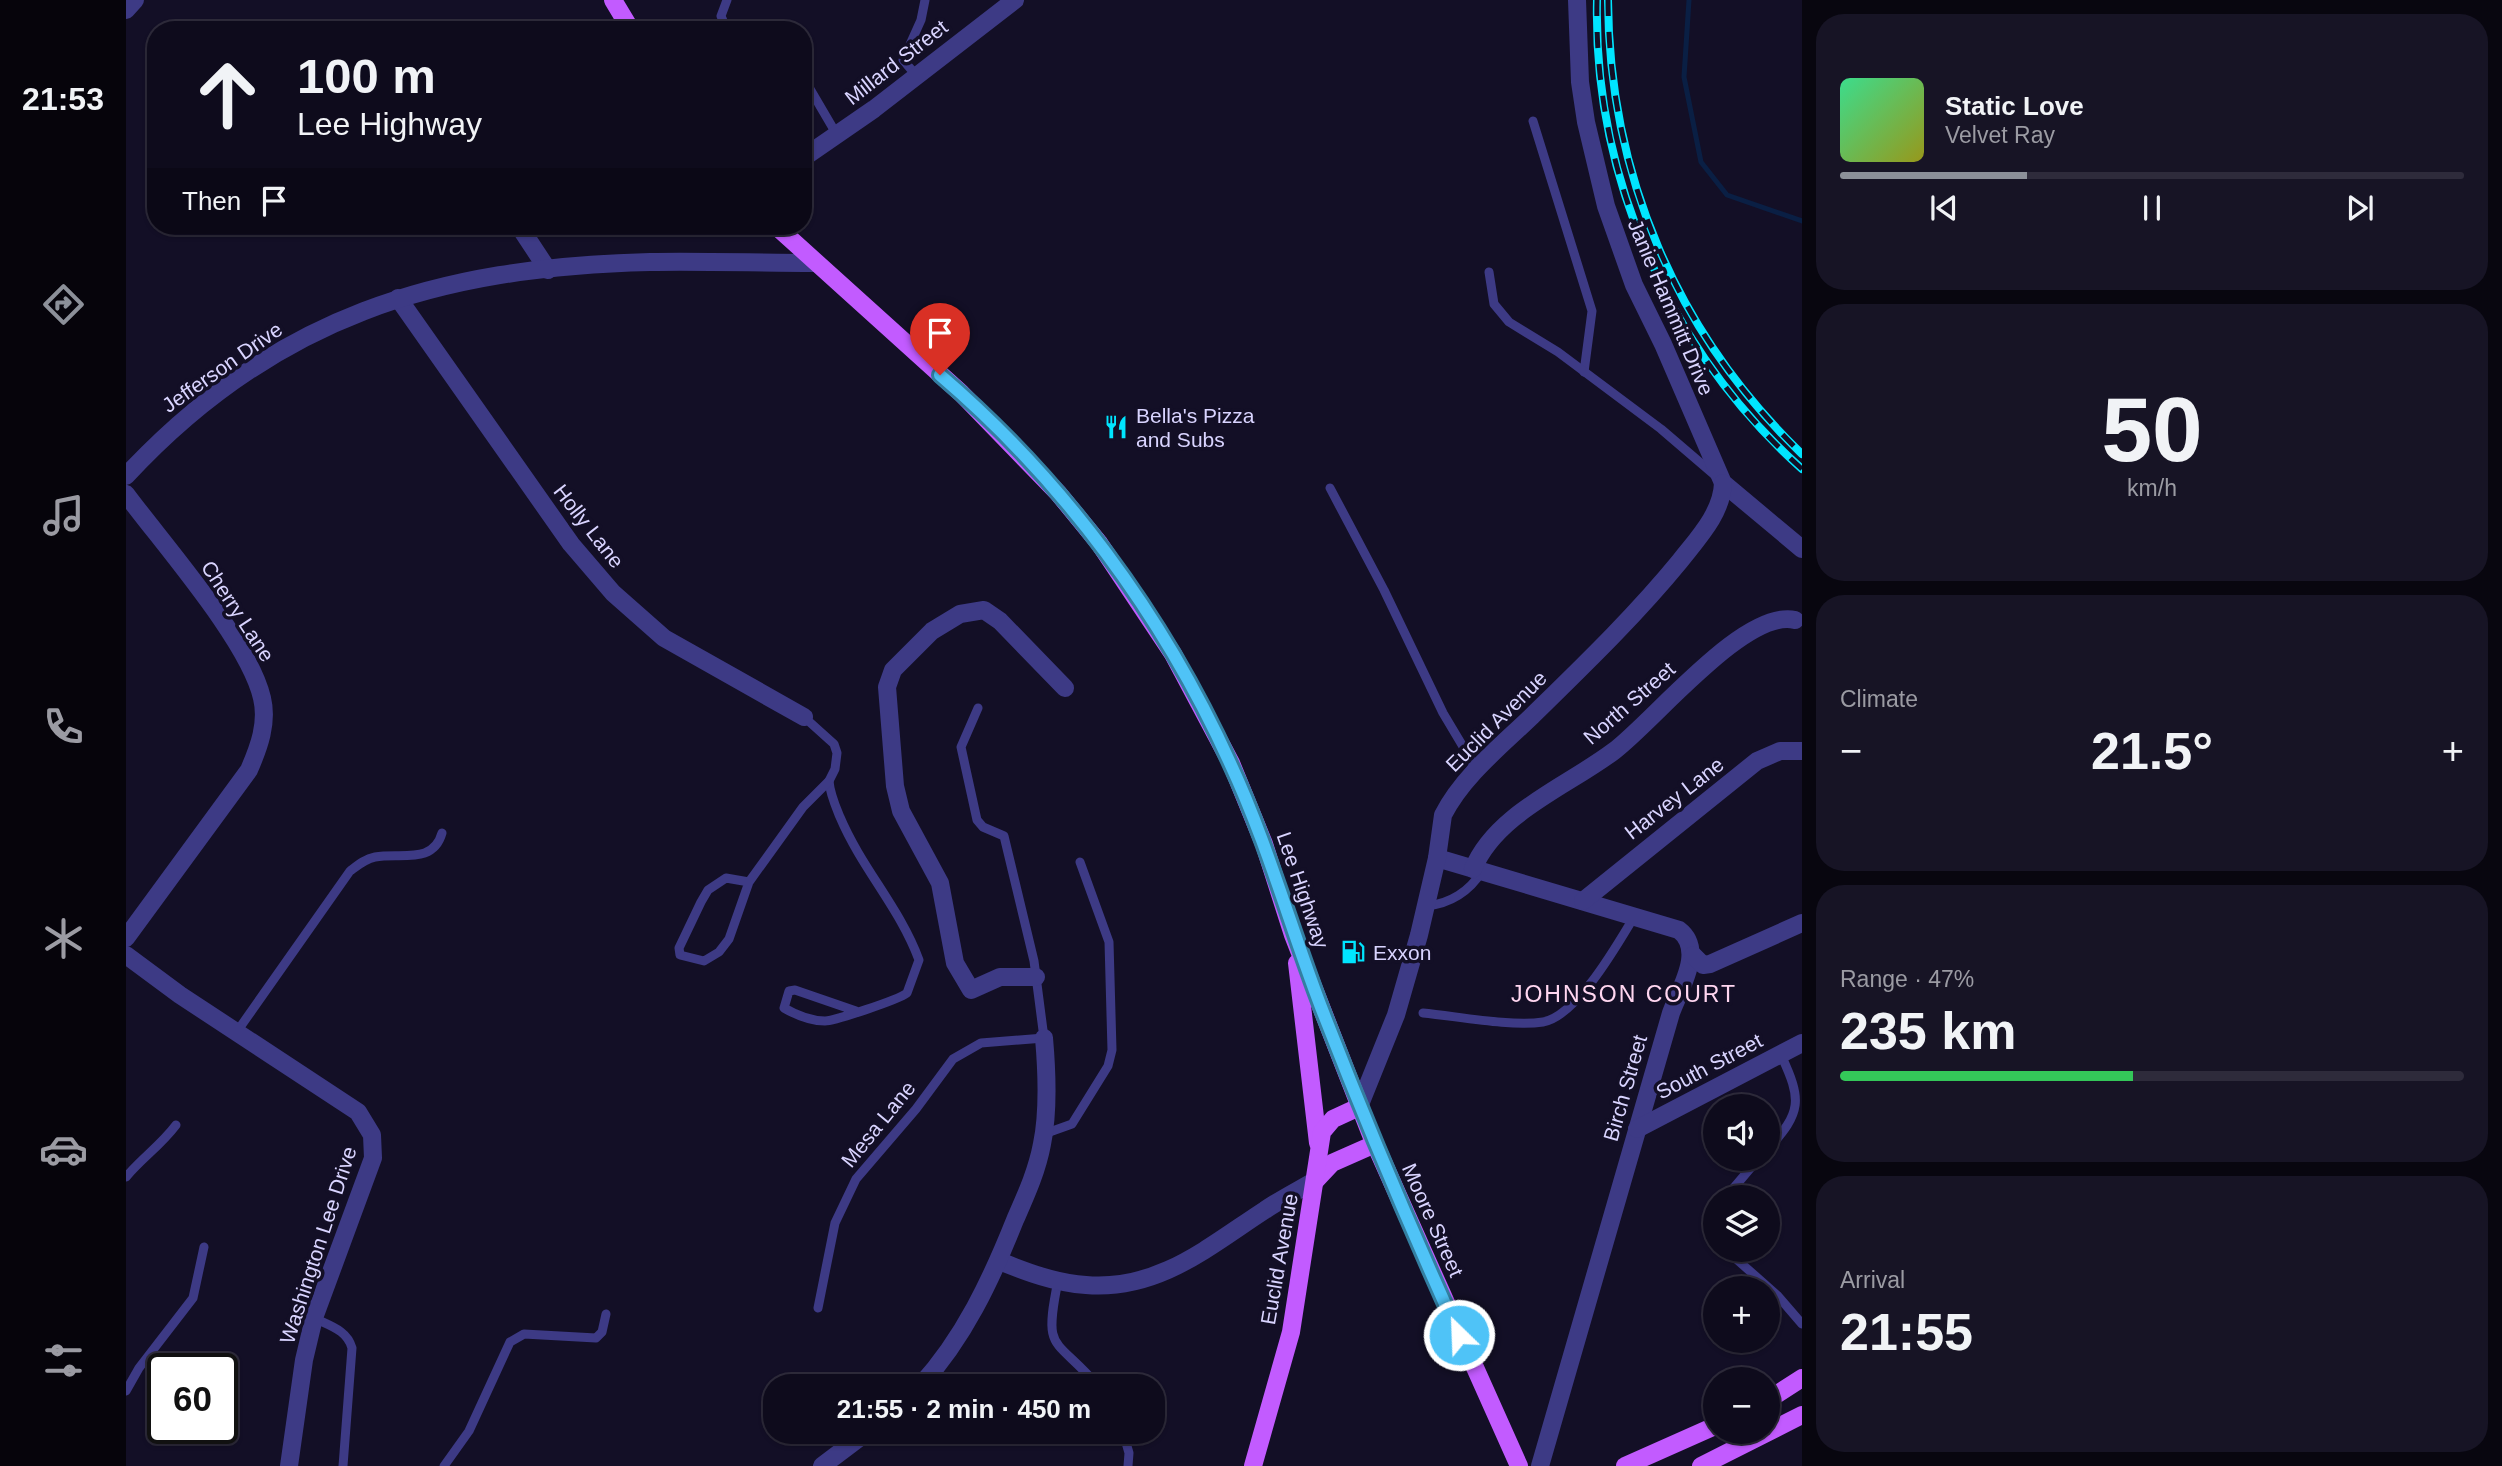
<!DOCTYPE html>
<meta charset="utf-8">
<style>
:root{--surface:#0e0b1c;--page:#171425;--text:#f1f3f6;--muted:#9b9ba3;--line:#2e2b3b;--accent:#8c9099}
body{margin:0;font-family:Helvetica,sans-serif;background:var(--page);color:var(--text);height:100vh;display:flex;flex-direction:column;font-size:26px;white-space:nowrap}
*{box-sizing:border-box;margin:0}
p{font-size:23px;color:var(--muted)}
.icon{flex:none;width:38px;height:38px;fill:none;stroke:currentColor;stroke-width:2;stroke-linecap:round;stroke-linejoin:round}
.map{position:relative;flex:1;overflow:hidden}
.details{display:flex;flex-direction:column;gap:14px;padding:14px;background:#08060f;width:700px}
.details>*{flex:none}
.top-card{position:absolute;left:21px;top:21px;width:665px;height:214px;border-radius:28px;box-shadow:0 2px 5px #0004,0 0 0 2px var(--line);background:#0e0b1c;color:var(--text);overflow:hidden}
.tools{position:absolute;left:1577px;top:1094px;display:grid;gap:14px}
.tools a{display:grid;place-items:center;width:77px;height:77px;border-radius:50%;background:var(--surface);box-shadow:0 2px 5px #0004,0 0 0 2px var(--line);font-size:35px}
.speed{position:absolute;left:21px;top:1353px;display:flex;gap:14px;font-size:35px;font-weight:700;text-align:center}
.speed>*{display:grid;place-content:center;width:91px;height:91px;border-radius:50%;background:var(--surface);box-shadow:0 2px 5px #0004,0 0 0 2px var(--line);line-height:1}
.speed .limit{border:4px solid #111;border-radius:10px;background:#fff;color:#111}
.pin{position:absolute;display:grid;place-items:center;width:60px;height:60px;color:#fff;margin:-72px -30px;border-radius:50% 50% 50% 0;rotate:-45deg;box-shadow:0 0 7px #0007}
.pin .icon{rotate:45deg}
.me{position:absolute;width:77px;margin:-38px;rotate:336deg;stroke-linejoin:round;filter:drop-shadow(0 0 5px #0008)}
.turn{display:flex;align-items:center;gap:24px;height:147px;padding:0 35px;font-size:32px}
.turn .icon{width:91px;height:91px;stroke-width:2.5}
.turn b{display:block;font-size:49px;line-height:60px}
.then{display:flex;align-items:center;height:66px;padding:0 35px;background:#0003;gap:14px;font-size:26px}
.big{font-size:52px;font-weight:700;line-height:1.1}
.details .widget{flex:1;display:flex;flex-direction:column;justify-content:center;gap:10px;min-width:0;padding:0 24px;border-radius:28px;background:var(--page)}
.details .dial{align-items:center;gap:0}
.dial b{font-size:91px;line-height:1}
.song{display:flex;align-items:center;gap:21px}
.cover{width:84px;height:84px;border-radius:10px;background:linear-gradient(135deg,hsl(150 70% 55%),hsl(60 70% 35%))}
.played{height:7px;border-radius:4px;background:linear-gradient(90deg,var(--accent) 30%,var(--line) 30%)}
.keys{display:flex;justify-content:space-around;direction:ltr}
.heat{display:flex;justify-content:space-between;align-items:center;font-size:38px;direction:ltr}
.charge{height:10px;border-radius:5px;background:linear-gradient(90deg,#34c759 47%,var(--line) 0)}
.trip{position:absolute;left:637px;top:1374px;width:402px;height:70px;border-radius:28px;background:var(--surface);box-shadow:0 2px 5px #0004,0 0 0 2px var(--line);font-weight:700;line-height:70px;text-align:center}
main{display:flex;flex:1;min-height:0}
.tabs{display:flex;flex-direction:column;width:126px;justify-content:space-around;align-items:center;background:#06040b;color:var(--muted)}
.tabs .icon{width:49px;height:49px}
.tabs .active{color:var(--accent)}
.tabs b{font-size:32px;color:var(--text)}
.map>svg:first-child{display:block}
</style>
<main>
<nav class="tabs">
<b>21:53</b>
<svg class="icon active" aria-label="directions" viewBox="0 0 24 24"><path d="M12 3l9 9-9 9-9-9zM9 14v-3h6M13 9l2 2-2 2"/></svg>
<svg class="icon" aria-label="music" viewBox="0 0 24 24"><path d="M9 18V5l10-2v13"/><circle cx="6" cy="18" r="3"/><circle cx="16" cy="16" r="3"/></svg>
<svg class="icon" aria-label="phone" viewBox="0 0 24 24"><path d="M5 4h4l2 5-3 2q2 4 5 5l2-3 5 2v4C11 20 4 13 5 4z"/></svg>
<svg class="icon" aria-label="climate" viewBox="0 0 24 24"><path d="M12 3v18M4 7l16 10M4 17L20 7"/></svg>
<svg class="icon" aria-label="car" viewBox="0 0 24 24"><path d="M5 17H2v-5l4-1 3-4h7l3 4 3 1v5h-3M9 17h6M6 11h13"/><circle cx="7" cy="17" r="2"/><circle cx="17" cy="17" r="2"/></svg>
<svg class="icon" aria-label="filters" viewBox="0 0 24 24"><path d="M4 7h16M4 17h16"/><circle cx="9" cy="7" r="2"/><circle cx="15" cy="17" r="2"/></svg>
</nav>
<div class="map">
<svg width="1676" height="1466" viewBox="0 0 1676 1466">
<rect width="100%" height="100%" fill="#130f26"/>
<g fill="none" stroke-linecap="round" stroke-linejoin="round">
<path stroke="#0a1f44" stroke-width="5" d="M1563,0L1558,77L1575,162L1601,195L1676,221"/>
<g stroke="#3d3a85" stroke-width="9">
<path d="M601,0L595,16L601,30"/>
<path d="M790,75L777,60L795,20L799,0"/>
<path d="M677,77L711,135"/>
<path d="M1407,121L1466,311L1458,372"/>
<path d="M1363,272L1368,304L1383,322L1432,352L1535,429L1591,477"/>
<path d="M1204,488L1258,590L1317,713L1351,770"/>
<path d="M703,781C704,794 709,805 714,817C736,869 774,908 793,960L781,993C772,1000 708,1021 699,1021C685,1021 670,1015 658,1008L663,991L669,990L730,1011"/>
<path d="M623,882L600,878L582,890L575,902L553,948L554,955L578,961L593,952L603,939L623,882L677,807L703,781L709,769L711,753L708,744L678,717"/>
<path d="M1300,906C1324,904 1344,891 1356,871"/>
<path d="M1297,1013C1330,1016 1385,1027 1417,1022C1451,1016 1491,945 1508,917"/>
<path d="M110,1033L224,871C232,865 239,859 249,857C274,852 307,865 316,833"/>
<path d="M918,1134L946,1124L982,1066L986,1050L983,942L954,862"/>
<path d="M1642,1149C1676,1112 1676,1100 1655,1055"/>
<path d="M0,1177C16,1158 35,1145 50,1125"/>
<path d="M1600,1197L1633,1158"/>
<path d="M1600,1250L1651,1295L1676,1324"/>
<path d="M932,1281C917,1354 929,1336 972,1386"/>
<path d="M692,1308L709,1223L730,1179L790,1109L827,1059L855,1043L918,1038L908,961L878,836L857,827L851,820L835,747L852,708"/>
<path d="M188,1318C204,1326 221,1330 226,1348L217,1466"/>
<path d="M0,1391L13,1368L67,1298L78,1247"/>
<path d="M997,1432L1003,1453L1002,1466"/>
<path d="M318,1466L343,1431L384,1342L398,1334L470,1338L476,1332L480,1314"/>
</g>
<g stroke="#3d3a85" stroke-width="18">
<path d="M1451,0L1454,82L1460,122L1480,206L1508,285L1537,344L1597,483L1676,549"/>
<path d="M0,10L9,0"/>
<path d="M677,158L748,109L889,0"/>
<path d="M393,226L422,270"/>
<path d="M272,298L445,544L487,593L538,638L678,717"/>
<path d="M0,476C147,317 312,267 524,262C578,261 633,263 688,263"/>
<path d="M0,494C37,544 123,641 136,698C142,723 133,747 123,770L0,938"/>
<path d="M1311,858L1553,930C1579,950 1554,988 1545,1013L1414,1466"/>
<path d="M1347,869C1370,813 1442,786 1488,751C1528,721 1619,608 1669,620"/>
<path d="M1457,901L1631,761L1654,751H1676"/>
<path d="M0,955L54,995L232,1112L246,1135L247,1158L188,1318L178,1360L163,1466"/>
<path d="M1567,955L1577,965L1584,964L1676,923"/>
<path d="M910,977H874L845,990L829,963L814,883L775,811L769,786L761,687L767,670L806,631L834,614L858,610L874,621L939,688"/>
<path d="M1233,1107L1270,1015L1293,935L1311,858L1317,815C1337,776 1375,746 1406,716C1457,666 1509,616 1554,561C1572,538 1596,513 1597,483"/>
<path d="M1511,1129L1676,1043"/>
<path d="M873,1261C901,1272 929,1283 960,1285C1032,1291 1082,1247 1139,1210C1155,1199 1173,1190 1190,1180"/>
<path d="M794,1386C838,1338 865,1280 889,1220C900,1195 911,1171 916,1144C923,1110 921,1072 918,1038"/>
<path d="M696,1466L741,1432"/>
</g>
<g stroke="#c25bff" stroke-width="18">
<path d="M487,0L505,30"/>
<path d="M650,226L835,393L932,493L973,543L1047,654L1105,763L1138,844L1167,935L1245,1135L1393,1466"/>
<path d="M1171,963L1192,1143"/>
<path d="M1190,1180L1206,1163L1249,1144"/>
<path d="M1642,1400L1676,1378"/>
<path d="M1127,1466L1165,1332L1196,1132L1207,1119L1233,1107"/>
<path d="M1499,1466L1589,1426"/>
<path d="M1575,1466L1676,1415"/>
</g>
<g stroke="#00e5ff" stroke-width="8">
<g id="rail">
<path d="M1471,0C1467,178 1544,351 1676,469"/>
<path d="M1482,0C1483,174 1550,333 1676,454"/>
</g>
</g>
<use href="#rail" stroke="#130f26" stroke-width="5" stroke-dasharray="16" stroke-linecap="butt"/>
</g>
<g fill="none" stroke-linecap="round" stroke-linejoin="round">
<g stroke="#337fa1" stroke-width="18">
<path id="route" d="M814,375C937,480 1037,615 1104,763C1141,842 1164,926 1195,1007C1238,1118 1284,1227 1333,1335"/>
</g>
<use href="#route" stroke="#4fc3f7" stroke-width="12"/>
</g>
<defs>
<g id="restaurant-bare" transform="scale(1.89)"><path d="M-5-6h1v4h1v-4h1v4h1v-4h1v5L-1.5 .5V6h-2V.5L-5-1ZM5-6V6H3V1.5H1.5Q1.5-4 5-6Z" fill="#00e5ff" stroke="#130f26" stroke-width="2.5" paint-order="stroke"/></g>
<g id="fuel-bare" transform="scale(1.89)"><path d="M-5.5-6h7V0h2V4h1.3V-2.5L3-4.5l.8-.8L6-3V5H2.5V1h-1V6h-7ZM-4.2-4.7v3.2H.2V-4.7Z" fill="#00e5ff" stroke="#130f26" stroke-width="2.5" paint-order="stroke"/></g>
</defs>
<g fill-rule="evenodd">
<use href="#restaurant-bare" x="990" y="427"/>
<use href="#fuel-bare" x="1227" y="952"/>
</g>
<g text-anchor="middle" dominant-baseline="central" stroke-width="7" stroke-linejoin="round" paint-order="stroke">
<g font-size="21" fill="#d9d4ff" stroke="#130f26">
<text transform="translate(770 62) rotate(-38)">Millard Street</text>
<text transform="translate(1545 307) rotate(67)">Janie Hammitt Drive</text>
<text transform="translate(96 367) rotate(-35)">Jefferson Drive</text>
<text transform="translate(463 526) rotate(52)">Holly Lane</text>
<text transform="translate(112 611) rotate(57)">Cherry Lane</text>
<text transform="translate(1503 703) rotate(-41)">North Street</text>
<text transform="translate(1370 721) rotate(-45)">Euclid Avenue</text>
<text transform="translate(1548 798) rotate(-38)">Harvey Lane</text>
<text transform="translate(1177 890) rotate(71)">Lee Highway</text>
<text transform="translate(1583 1066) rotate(-28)">South Street</text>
<text transform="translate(1499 1088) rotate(-74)">Birch Street</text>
<text transform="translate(752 1124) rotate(-51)">Mesa Lane</text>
<text transform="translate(1307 1220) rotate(66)">Moore Street</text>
<text transform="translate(192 1245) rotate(-72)">Washington Lee Drive</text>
<text transform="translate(1153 1259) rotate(-80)">Euclid Avenue</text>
</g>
<g font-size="21" fill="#d9d4ff" stroke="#130f26" text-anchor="start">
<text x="1010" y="415">Bella's Pizza<tspan x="1010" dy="24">and Subs</tspan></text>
<text x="1247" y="952">Exxon</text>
</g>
<g font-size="23" letter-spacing="2" fill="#ffd6f0" stroke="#130f26">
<text x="1498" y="994">JOHNSON COURT</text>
</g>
</g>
</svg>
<div class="tools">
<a><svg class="icon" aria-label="sound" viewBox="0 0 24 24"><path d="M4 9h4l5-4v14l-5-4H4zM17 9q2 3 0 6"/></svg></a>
<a><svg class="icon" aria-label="layers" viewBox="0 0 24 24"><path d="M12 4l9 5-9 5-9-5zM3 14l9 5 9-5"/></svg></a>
<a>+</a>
<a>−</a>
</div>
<div class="speed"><div class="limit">60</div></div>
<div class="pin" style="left:814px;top:375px;background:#d93025"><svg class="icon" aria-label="arrive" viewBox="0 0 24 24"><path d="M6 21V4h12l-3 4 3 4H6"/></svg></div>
<svg class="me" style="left:1333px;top:1335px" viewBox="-20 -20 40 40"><circle r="17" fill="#4fc3f7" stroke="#fff" stroke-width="3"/><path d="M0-11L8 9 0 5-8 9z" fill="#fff"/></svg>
<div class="trip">21:55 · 2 min · 450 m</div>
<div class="top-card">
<div class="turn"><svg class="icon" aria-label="ahead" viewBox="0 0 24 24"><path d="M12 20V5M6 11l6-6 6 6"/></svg><div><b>100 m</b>Lee Highway</div></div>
<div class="then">Then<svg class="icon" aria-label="arrive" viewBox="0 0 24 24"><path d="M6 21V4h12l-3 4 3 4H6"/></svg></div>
</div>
</div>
<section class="details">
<div class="widget">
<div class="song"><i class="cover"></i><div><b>Static Love</b><p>Velvet Ray</p></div></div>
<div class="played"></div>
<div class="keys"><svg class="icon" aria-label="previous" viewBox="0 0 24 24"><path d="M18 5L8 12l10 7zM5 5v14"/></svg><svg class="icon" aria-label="pause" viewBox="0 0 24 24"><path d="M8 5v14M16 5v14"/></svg><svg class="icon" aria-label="next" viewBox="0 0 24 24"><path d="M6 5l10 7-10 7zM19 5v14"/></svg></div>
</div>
<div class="widget dial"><b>50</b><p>km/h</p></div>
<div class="widget"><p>Climate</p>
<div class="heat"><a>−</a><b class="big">21.5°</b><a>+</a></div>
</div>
<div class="widget"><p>Range · 47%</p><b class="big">235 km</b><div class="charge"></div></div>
<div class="widget"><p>Arrival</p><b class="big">21:55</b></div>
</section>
</main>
